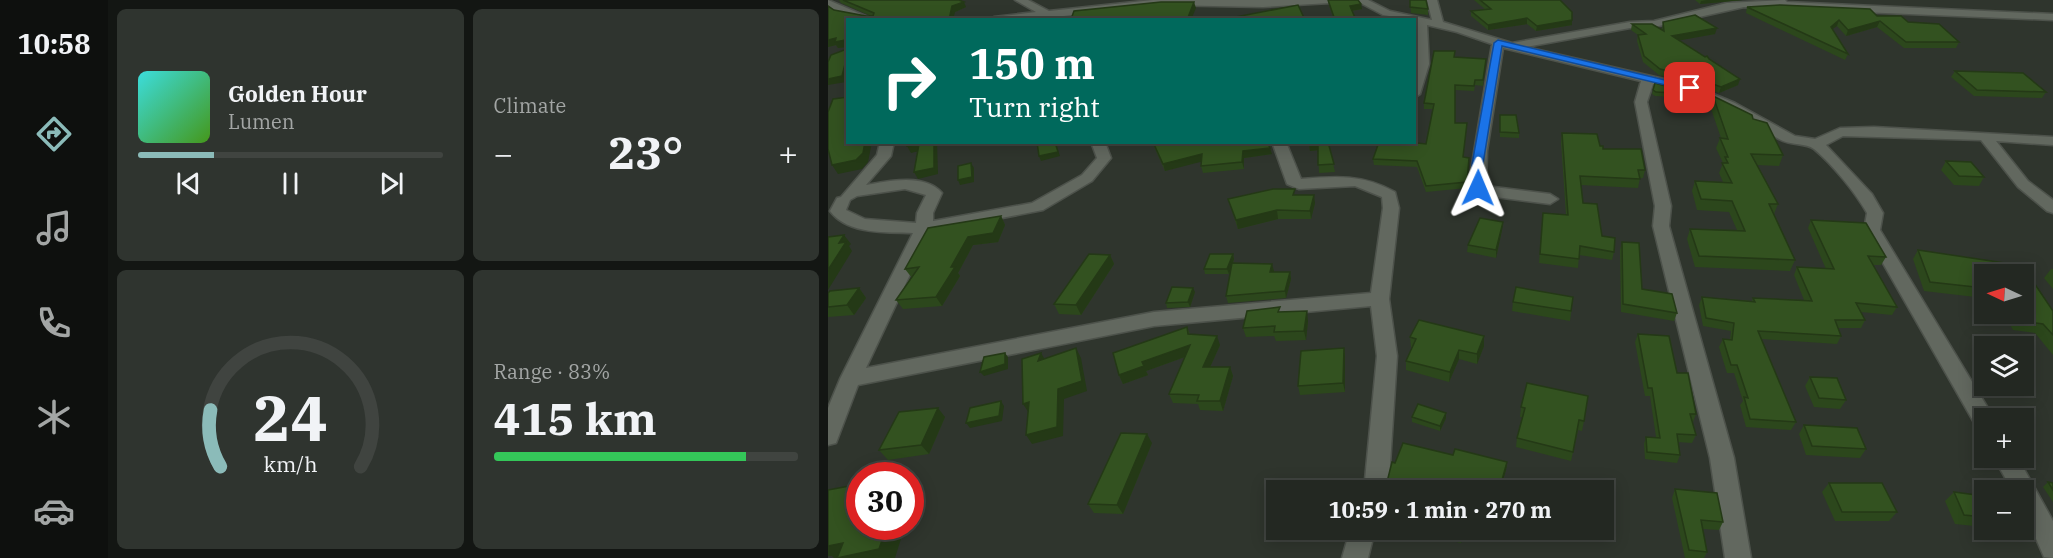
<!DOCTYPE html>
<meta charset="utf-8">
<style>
:root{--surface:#232822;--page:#2f342f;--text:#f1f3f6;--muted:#a3a6a5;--line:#404440;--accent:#8bbbb9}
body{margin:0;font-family:"IBM Plex Serif",serif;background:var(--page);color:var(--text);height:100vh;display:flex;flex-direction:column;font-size:22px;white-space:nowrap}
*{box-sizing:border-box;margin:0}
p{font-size:20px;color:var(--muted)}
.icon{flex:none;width:33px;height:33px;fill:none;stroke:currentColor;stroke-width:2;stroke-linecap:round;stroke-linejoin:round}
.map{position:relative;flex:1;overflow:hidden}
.panel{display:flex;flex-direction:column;gap:9px;padding:9px;background:#131613;width:720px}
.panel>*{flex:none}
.hud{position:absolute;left:18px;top:18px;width:570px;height:126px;border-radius:0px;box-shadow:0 3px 15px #0003,0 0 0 2px var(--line);background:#00695c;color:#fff;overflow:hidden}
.needle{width:39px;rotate:274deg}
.buttons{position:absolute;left:1146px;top:264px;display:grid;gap:12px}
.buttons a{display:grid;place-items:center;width:60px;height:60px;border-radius:0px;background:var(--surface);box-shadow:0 3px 15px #0003,0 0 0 2px var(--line);font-size:30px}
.speed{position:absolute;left:18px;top:462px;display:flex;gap:12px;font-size:30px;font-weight:700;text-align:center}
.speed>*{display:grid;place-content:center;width:78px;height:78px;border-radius:50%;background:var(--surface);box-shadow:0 3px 15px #0003,0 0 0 2px var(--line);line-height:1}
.speed .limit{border:9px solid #d22;background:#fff;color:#111}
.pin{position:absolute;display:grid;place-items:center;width:51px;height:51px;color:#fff;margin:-26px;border-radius:12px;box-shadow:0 3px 9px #0006}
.me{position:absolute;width:66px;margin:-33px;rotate:1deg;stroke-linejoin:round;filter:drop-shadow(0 0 4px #0008)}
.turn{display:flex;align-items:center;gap:21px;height:126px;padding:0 24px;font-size:27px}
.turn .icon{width:78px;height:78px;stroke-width:2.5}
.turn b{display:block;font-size:42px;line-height:51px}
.big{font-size:45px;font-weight:700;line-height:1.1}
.panel .tile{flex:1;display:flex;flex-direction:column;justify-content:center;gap:9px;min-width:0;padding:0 21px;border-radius:9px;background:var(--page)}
.panel .dial{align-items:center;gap:0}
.dial svg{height:156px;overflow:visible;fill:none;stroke:var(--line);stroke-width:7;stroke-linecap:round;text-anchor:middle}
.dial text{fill:var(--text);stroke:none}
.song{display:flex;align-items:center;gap:18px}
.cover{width:72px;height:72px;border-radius:9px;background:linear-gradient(135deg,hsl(180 70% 55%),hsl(100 70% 35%))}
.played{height:6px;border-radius:3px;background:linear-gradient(90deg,var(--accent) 25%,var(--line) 25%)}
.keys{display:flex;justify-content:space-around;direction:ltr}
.heat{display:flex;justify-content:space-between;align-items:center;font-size:33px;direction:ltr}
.charge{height:9px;border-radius:4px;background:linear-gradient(90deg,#34c759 83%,var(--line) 0)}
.panel .tiles{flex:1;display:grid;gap:9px;grid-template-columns:repeat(2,1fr)}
.trip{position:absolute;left:438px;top:480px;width:348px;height:60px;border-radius:0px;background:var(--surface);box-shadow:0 3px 15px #0003,0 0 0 2px var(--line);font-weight:700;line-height:60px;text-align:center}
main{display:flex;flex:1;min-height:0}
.menu{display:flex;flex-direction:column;width:108px;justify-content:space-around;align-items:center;background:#0e100e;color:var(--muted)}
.menu .icon{width:42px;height:42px}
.menu .on{color:var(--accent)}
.menu b{font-size:27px;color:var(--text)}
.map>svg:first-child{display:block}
</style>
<main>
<nav class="menu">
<b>10:58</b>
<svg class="icon on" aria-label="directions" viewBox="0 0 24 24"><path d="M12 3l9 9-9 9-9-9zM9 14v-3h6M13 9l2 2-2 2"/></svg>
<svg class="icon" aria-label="music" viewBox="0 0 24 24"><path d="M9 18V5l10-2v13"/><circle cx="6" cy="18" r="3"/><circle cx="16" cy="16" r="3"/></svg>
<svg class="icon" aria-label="phone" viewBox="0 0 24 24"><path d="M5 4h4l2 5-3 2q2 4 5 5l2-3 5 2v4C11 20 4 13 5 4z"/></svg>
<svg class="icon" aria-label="climate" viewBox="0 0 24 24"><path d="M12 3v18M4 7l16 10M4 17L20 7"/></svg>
<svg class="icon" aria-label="car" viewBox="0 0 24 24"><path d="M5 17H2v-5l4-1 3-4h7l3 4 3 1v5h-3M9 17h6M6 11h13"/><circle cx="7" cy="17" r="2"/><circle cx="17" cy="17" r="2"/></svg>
</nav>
<section class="panel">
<div class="tiles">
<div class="tile">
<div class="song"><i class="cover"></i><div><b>Golden Hour</b><p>Lumen</p></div></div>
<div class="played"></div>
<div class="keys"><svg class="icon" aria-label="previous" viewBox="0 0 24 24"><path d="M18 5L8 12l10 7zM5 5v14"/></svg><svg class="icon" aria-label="pause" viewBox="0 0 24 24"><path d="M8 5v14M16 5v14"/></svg><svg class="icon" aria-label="next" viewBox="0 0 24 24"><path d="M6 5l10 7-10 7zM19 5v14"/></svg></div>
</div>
<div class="tile"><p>Climate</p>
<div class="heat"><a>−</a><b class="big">23°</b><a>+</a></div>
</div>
<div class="tile dial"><svg viewBox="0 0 100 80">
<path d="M14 69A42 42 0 1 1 86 69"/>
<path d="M14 69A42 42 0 0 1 9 40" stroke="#8bbbb9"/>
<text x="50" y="56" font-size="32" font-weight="700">24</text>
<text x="50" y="72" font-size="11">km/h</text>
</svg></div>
<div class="tile"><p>Range · 83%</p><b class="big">415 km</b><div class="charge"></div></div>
</div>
</section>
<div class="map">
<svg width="1225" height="558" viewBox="0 0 1225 558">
<rect width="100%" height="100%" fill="#2f352d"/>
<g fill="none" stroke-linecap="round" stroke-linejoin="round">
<g stroke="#4d524b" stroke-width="3">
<g id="street">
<path d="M0,0L47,20C31,20 13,17 0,7Z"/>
<path d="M187,0H200L221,11L325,0H507L502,3L435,7L334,5L200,20H161L166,17L208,12Z"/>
<path d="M527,0H540L562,11L604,20L599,0H609L615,22L684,43L802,22L826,21L899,3L957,0L959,2L1225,14V20L916,7L826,27L802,28L698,47L866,86L907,103L967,136L987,139L1012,128L1046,127L1225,137V145L1168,141L1200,181L1225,200V213L1219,211L1190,187L1153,140L1015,136L998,145L1044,194L1055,213L1052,230L1166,418H1156V429L1148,426L1036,230L1039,213C1027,192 1005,165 986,149C978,143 964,145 955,141C908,117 878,96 825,84L819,102L843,206L841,226L906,458L923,558H897L882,458L825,226L827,206L807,102L813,81L675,48L659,151L658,186L722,194L730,199L722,204L652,195L642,188L643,170L664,44L629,32L599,25L601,64L592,94L586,98C586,73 594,42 586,20L555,15Z"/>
<path d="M52,142H66L63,156L38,185C60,181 97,173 114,193L105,213V221L204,203L254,175L269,158L263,142H277L283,158L264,181L215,210L102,232L38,368L326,312L543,293L555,208L554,197L527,186L471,189L459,184L444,142H458L473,179C508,176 535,174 567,192L571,208L561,299L569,356L561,480L558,490H534L537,480L549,356L543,306L326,326L30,385L8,443L0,445V408L12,379L85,233C59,232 20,235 2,211L9,198L13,197L49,155ZM77,189L98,195L89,213L88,223L37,219L18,210L22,200L29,196Z"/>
<path d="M1166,458H1190L1225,521V558L1216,557L1196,511V490H1184Z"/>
<path d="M522,530H547L540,558H514Z"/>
</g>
</g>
<use href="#street" fill="#62685f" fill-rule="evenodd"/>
</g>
<g fill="#2c471c">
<path d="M11,0H131L138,7L127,12L20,20V76L18,82L19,47L10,48L8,45L0,47V6L6,10L38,16H43L13,3Z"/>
<path d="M500,0L534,9L524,11L528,20H506L501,5Z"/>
<path d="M582,0L600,9V15L583,13Z"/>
<path d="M646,0H732L744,25L708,31L699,24L660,30L643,16V11L658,10Z"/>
<path d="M867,0H914L872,4Z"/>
<path d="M919,7L1049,16L1080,22L1131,42L1128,48H1076L1049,27L1018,36L1009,26L1004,29L1020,54L1017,60L918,13Z"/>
<path d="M835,22L887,34L851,40L881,59L910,85L891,93L867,84L831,75L815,62L809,41L810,35L803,30L804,24L834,30Z"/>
<path d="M627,57L657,64L655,86L647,85L646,91L627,90V123L636,157L641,163L639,188L598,192L589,167L546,165L545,159L598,144L605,109H596V103Z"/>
<path d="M1127,71L1218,92L1214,98L1146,96L1123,77Z"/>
<path d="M827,83L856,91L855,95L846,94L845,97L827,96L824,94Z"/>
<path d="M885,96L925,119L955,155L951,166L929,165L950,204L946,214L967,260L962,271L867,267L859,239L862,229L909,230L901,212L869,210L864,191L867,181L895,182L891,173L895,163L888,148L892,138H893L882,106Z"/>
<path d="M672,115L691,133V138L672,137Z"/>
<path d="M734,133L772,146L775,149L817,170L815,178H812L810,188L753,185L755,203L774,236L786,252L784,260L751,255L750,268L711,263L715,213L738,215L733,142Z"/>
<path d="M324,142L444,154L416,158V169L375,173L373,166V161L337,171Z"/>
<path d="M481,142H500L507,172L491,173L490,150L482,151Z"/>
<path d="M1118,161L1156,177L1151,186L1126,185L1113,170Z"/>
<path d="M468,195L487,203L483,219H450L410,229L400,199Z"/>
<path d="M173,216L177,225L170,242L145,245L130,273L132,276L114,306L75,309L68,300L84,278L77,269Z"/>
<path d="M983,220L1058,257L1053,265H1045L1069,307L1064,315L1033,312L1037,320L1033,328H1010L1013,336L1009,344L933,339L968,422L963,430L918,427L912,405L915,401L906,373H899L891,347L895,339L902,340L903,331L875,326L871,305L874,297L924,301L925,298L976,300L966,275L969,267L998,269L980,228Z"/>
<path d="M675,222L674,230L668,258L639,252L640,245Z"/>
<path d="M794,242L814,289L849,313L846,321L793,312L792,250Z"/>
<path d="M1090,250L1190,265L1196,268L1225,311V355L1207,333L1185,330L1176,314H1196V274H1156V298L1096,291L1085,259Z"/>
<path d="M405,254L406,259L405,263L446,271L445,272H462L463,279L458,298L400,303L398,296L403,268L401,274H377L376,269Z"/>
<path d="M282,255L286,264L253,315L231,314L226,304Z"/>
<path d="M1223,269H1225V289L1216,278Z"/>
<path d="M31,288L38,298L26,315L0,317V293Z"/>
<path d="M367,292L362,307L339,308L338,303Z"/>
<path d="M745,297L742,321L684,311L685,302Z"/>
<path d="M453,312L480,321L478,340L448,341L446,336L418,337L415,328Z"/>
<path d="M359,327L362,334L392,345L382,367H402L405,376L395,411L372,410L370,404L345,403L341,394L357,357L318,371L320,375L295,384L291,375Z"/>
<path d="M810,334L849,373L868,414L865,422H864L868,435L864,443L850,442L852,455L849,463L817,459L816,444L818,437H828L822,396H817L807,342Z"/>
<path d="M656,336V346L649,364L631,359L621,382L578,370V361L584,347H583L582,337Z"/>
<path d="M516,348L517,357V392L472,395L470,386Z"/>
<path d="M982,377L1018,400L1012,409L986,407L977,386Z"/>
<path d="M693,407L756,421L754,431L750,430L743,461L688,447L689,438L694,417H692Z"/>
<path d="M117,417L101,454L60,460L51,450Z"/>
<path d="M584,417L618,418L612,431L584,422Z"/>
<path d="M976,425L1038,449L1032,458L978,455L971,434Z"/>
<path d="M324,443L295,514L266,513L260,504Z"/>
<path d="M625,455L679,462L678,470L673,487L692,490H556V484L559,482L567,463Z"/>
<path d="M1220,482L1225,483V502L1215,487Z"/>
<path d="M1001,483L1069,512L1061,521H1007L994,492Z"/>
<path d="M847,489L895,522L891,530L875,529L879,552L876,558H857L844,498Z"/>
<path d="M1126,492L1156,496V527L1127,524L1117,501Z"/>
<path d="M578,530H636L633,543Z"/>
</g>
<g fill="#243916">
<path d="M879,0H914L872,4L873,1Z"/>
<path d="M136,2L138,7L127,12L125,20H121L124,6Z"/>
<path d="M366,2L368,8L363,20H359Z"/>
<path d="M533,4L534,9L522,11V6Z"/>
<path d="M699,18V24L660,30V25Z"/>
<path d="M744,20V25L708,31L709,26Z"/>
<path d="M1011,20L1009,26L1000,32L1003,27Z"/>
<path d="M1052,21L1049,27L1018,36L1020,30Z"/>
<path d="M889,28L887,34L843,42L844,36Z"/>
<path d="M8,38L18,40L20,47L10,48L8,45L0,47V40Z"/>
<path d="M20,63V76L18,82L0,85V79L17,64Z"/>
<path d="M912,79L910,85L891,93L893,87Z"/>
<path d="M37,142H44L40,162L34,169L10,174L4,165Z"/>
<path d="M106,142H109L110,174L90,179L86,172Z"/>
<path d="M227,142L232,156L213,161L211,156Z"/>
<path d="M491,142V150L482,151L481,143Z"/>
<path d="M91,144L95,150L83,153L79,146Z"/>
<path d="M442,148L444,154L416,158V169L414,162L415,151Z"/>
<path d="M374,154L376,161L337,171L335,164Z"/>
<path d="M143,163L146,168V182L132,185L130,180Z"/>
<path d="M486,195L487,203L483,219L482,211Z"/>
<path d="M449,210L450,219L410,229L408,220Z"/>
<path d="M173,216L177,225L170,242L145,245L130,273L132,276L114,306L108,297L123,267L140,237Z"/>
<path d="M675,222L674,230L668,258V250Z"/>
<path d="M16,235L23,244L21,246L24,251L0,290V270L11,243Z"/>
<path d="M405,254L406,259L401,274L399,269Z"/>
<path d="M282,255L286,264L253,315L248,305Z"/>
<path d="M444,264L446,271L443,279L442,272Z"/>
<path d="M462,272L463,279L458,298L457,291Z"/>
<path d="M31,288L38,298L26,315L19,305Z"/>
<path d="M365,288L367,292L362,307L360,302Z"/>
<path d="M479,311L480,321L478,340L476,331Z"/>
<path d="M389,336L392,345L378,376L375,367Z"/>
<path d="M656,336V346L649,364V354Z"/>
<path d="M362,345L365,354L318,371L320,375L295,384L291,375L314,362Z"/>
<path d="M248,348L253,358L259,391L236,399L235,436L204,444L198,435L230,389Z"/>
<path d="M516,348L517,357V392L515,383Z"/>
<path d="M631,350V359L621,382L622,372Z"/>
<path d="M177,353L180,357V369L156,376L152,372Z"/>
<path d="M213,353L219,363L210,361Z"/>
<path d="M402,367L405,376L395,411L392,401Z"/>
<path d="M173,401L176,406L174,421L142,428L138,423Z"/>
<path d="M201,402V413L195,404Z"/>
<path d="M110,408L117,417L101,454L93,445Z"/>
<path d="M618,413V418L612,431V426Z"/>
<path d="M319,434L324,443L295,514L289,505Z"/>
<path d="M679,462L678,470L672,490V487Z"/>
<path d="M82,480L90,488L82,510Z"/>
<path d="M59,526H77L67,558H6L4,556H0V544Z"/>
<path d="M635,530H636L633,543V535Z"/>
</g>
<g fill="#335220" stroke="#243916" stroke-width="1.5">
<path d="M15,0H131L136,2L124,6L121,20H20V63L17,64L14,76L0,79V62L3,55L19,49L18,40L7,42L8,38L0,40V6L6,10L38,16H45L46,13Z"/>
<path d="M500,0H530L533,4L522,6L528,20H507Z"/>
<path d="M582,0H598L600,9L582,7Z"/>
<path d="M652,0H732L744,12V20L709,26L699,18L660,25L643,11L663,9Z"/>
<path d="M333,2H366L359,20L243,19L246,11Z"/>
<path d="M470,5L477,20H392Z"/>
<path d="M952,5L1042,9L1049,16H1073L1080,22L1111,24L1131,42H1078L1052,21L1020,30L1011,20L1003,27L1020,54L919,7Z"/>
<path d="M867,15L889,28L844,36L877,57L879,56L881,59L912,79L893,87L868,78L832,69L816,56L810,35L818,34L804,24H824L836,31L835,22Z"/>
<path d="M606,51H627L626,57L658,59L655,80H647L646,86L627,85V123H639L635,157L641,158L639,182L598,186L589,161L545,159L551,142H580L598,144L606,104L596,103Z"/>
<path d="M1127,71L1195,73L1218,92L1149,90Z"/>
<path d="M827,83L856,91L845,90L846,93L828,92L825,90Z"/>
<path d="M885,96L924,115L925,119L939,123L955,155L923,154L950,204H941L967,260L871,256L862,229L917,231L904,201L873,199L867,181L904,183L894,163H900L897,157H900L892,138L900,139Z"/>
<path d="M20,97V142H37L35,153L28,160L4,165L0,149V112L5,99Z"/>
<path d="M672,115H688L691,133L672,132Z"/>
<path d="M734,133L769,134L772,146H775V149H813L817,170H810L812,179L752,176L755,203L769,204L774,236L787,238L786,252L752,246L751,259L712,254L715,213L740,215Z"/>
<path d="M79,142H106V168L86,172L91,144L79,146Z"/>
<path d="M209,142H227L230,152L211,156Z"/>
<path d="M325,142H439L442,148L415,151L414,162L373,166L374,154L335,164Z"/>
<path d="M490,142H500L506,164L490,165Z"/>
<path d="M1118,161L1143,162L1156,177L1131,176Z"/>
<path d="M143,163L144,177L130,180V166Z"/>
<path d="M445,189H467L465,195H486L482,211L449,210L408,220L400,199Z"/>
<path d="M173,216L165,233L140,237L123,267H127L108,297L68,300L91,267L77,269L100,228Z"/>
<path d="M652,218L675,222L668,250L640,245Z"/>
<path d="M983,220L1038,223L1058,257L1040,256L1069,307L1028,303L1037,320H1007L1013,336L930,331L968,422L922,419L916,397L920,398L909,365H903L895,339L904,340L906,323L878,318L874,297L927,302L925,298L984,301L969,267L1006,269Z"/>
<path d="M16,235L11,243L18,242L0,270V237Z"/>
<path d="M794,242L811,243L814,289L844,294L849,313L795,304Z"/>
<path d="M1090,250L1190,265L1196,268L1225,311V335L1215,324L1193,321L1188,314H1196V274H1156V288L1102,282Z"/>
<path d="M261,254L282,255L248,305L226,304Z"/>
<path d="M382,254H405L399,269H376Z"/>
<path d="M404,263L444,264L442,272H462L457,291L398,296Z"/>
<path d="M344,287L365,288L360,302L338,303Z"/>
<path d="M688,287L745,297L743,311L685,302Z"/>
<path d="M31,288L19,305L0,307V293L2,291Z"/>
<path d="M452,307L450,312L479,311L476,331L446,332L447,326L415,328L419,311Z"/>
<path d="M591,320L656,336L649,354L631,350L622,372L578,361L588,339L582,337Z"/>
<path d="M359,327L360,334L389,336L375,367H402L392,401H369L371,395L341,394L362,345L314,362L316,366L291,375L285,353Z"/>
<path d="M810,334L841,336L849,373H860L868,414H862L868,435L849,434L852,455L819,452L818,437L832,438L824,388H820Z"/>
<path d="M248,348L254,381L230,389L229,427L198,435L201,402L195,404L194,359L213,353L210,361Z"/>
<path d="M516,348L515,383L470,386L473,351Z"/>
<path d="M177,353V364L152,372L156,357Z"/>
<path d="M982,377L1009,378L1018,400L991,398Z"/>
<path d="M699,383L760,396L756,421L751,420L745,452L689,438L697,408L693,407Z"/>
<path d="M173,401L171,416L138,423L142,408Z"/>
<path d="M590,404L618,413L612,426L584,417Z"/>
<path d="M110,408L93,445L51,450L71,412Z"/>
<path d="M976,425L1029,428L1038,449L984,446Z"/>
<path d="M293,433L319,434L289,505L260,504Z"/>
<path d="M575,443L625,455L627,449L679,462L672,487L692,489V490H581L556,484L559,482L564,462L567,463Z"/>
<path d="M1220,482L1225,483V490Z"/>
<path d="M1001,483H1054L1069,512H1014Z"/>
<path d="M32,484V526H59L51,549L9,558L15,543L0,546V490Z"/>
<path d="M847,489L889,493L895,522L873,520L879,552L861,550Z"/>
<path d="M1126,492L1156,496V517L1136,515Z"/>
<path d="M612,530H635L633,535Z"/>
</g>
<path fill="#1a73e8" stroke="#114b97" stroke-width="1.5" d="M670,40L862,86L866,88L862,91L674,46L655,164L656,188L650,192L644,188V164L666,43Z"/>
</svg>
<div class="buttons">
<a><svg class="needle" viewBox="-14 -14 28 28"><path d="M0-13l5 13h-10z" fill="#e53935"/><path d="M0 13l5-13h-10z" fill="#a3a6a5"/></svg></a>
<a><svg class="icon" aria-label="layers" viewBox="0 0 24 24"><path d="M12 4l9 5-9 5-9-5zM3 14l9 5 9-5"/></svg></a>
<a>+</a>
<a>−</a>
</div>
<div class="speed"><div class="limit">30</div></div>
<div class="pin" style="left:862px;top:88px;background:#d93025"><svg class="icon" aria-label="arrive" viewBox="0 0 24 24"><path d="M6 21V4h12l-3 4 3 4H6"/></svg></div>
<svg class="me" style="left:650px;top:188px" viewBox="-20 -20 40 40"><path d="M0-17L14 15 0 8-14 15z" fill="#1a73e8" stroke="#fff" stroke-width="4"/></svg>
<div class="trip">10:59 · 1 min · 270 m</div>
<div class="hud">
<div class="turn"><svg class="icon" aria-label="right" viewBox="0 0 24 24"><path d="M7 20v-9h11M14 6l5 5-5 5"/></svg><div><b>150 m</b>Turn right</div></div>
</div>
</div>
</main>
